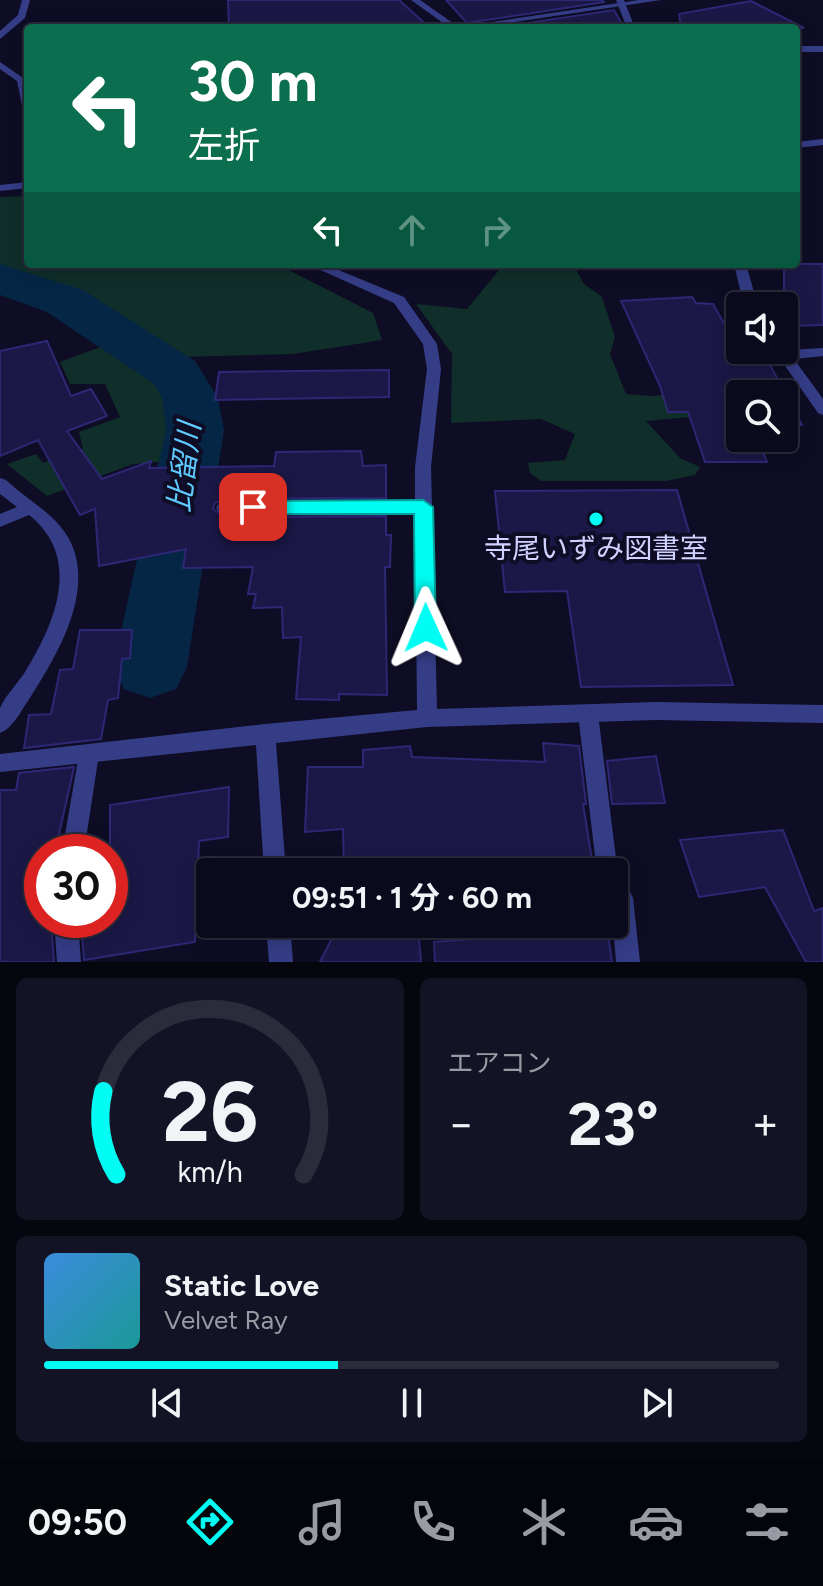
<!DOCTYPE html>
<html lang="ja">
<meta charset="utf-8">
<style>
:root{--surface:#0a0a1c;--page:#131325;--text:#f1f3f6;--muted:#999aa3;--line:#2a2b3b;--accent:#00fcf2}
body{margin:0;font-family:Figtree,"Noto Sans JP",sans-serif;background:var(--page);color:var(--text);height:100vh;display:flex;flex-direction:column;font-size:30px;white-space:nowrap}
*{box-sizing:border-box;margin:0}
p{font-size:26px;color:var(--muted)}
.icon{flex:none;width:44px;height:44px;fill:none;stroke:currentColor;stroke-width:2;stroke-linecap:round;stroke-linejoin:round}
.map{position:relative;height:962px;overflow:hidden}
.sheet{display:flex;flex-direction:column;gap:16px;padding:16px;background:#06060f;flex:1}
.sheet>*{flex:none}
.top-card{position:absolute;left:24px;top:24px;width:776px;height:244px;border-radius:8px;box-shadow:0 4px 20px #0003,0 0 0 2px var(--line);background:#0b6e4f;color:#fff;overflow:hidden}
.fabs{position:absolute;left:726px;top:292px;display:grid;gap:16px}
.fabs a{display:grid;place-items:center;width:72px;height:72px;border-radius:8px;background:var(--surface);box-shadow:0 4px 20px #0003,0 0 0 2px var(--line);font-size:40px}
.speed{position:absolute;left:24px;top:834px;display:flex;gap:16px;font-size:40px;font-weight:700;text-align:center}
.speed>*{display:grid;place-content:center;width:104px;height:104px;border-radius:50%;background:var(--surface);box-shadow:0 4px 20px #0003,0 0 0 2px var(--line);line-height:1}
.speed .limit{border:12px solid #d22;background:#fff;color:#111}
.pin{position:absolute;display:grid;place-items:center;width:68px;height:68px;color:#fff;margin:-34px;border-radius:16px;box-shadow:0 4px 12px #0006}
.me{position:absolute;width:88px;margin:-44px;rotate:359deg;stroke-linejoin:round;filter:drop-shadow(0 0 6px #0008)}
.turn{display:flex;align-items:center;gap:28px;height:168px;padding:0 32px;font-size:36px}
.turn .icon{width:104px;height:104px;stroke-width:2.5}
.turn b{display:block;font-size:56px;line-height:68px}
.lanes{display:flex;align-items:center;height:76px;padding:0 32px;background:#0003;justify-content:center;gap:40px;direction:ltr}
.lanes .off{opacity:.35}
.big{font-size:60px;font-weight:700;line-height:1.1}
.sheet .tile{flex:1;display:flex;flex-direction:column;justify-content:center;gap:12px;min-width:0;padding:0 28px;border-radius:12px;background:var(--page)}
.sheet .dial{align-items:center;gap:0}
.dial svg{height:208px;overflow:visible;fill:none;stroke:var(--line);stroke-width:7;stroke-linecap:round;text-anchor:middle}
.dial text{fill:var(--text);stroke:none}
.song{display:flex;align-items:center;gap:24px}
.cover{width:96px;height:96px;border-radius:12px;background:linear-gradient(135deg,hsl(210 70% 55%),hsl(180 70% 35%))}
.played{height:8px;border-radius:4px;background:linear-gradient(90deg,var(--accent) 40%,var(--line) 40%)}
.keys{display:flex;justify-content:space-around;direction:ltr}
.heat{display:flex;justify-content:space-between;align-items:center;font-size:44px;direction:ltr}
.sheet .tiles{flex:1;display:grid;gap:16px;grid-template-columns:1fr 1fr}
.tile:last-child{grid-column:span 2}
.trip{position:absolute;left:196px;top:858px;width:432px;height:80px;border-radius:8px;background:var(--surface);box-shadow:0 4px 20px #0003,0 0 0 2px var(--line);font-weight:700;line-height:80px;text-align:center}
.dock{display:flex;height:128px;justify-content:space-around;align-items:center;background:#04040b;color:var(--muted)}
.dock .icon{width:56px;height:56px}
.dock .on{color:var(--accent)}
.dock b{font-size:36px;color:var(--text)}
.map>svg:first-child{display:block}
</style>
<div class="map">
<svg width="823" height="962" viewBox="0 0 823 962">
<rect width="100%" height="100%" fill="#0e0d25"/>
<g fill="#102f2a">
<path d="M28,196V264H277L373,313L382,340L293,354L180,357L126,336L71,298L0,275V197Z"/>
<path d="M504,264H573L584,284L602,297L615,337L610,354L626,394L650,396L774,387L778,394H740L723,414L646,421L680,458L700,467L695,475L666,481H541L530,473L528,463L565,460L575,434L541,419L451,423L452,354L416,304L467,309Z"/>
<path d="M106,345C166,374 200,383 183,460L133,464L47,496L7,464L36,454L43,463L83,449L79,432L120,417L105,384H70L60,362Z"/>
</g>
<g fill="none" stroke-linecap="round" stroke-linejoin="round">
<path fill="#062645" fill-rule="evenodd" d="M0,264L83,290L195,361L218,398L224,430L187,667L176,689L150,698L124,689L113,667L166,430L162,398L154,384L47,312L0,295Z"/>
</g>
<g fill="#1b1847" stroke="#2d2875" stroke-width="2">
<path d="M228,0H399L430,28H229Z"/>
<path d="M446,0H602L604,2L467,23Z"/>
<path d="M751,1L804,28H681L679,14Z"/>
<path d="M614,10L624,28H494Z"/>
<path d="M784,264H823V325L790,326L784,313Z"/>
<path d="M692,297L696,303L713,304L739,350H762L802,425L784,427V394H740V438H757L767,462H705L688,412H668L660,386L621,301Z"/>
<path d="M47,341L71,396L91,389L107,416L67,431L102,479L151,461L149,468L274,466L276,452L361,451L363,466L386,465V498L224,499L215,503L213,509L224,517L386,516V535H391L390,567H385L387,695L339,694V700L296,699L301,637L283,638L282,607L253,608L256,594H248L253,567L183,568L186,549L99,566L95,509L80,515L38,440L0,456V351Z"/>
<path d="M389,370V397L215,400L219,372Z"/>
<path d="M677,490L733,685L581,687L567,591L505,592L495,491Z"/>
<path d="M80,630H132L130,658L122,659L118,698L108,700L101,739L24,748L29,715L51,714L60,670L73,669Z"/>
<path d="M543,743L579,746L586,804H583L594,872H536L534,862L461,872H344L343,829L305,832L308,767H363V750L410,746L412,757L545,762Z"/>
<path d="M656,756L665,803L612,804L607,761Z"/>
<path d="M74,767L55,852H42V920H51L54,962H0V790H16L19,773Z"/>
<path d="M229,787L228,837L199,841L195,942L84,960L81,920H110V805Z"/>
<path d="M783,830L814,911L823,908V962H806L765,887L699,897L680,840Z"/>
<path d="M418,928L421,962H320L334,934Z"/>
<path d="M545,929L608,934L612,962H435L434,942L546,933Z"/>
</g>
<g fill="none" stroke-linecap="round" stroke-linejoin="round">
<g fill="#353d87" fill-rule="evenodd">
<path d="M639,0H661L474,28H451Z"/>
<path d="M588,705L595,708L598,714L618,874L622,876L633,898L640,962H616L613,924L614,872H597L578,714L581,708Z"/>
<path d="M89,745L96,747L99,754L84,852H62L79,754L82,747Z"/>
<path d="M54,920H78L81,962H57Z"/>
</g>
<g fill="#353d87" fill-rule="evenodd">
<path d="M22,0H30L25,18L0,39V31L18,15Z"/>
<path d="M411,0H420L460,28H450Z"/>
<path d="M616,0H624L635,28H627Z"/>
<rect x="796" y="46" width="27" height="6"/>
<path d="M0,62L26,80L28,113L23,110L17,81L0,69Z"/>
<path d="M823,139V145L796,148V142Z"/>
<path d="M28,182V188L0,191V185Z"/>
<path d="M307,264H324L404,297L437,344L441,369L431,467L437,709L656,702L823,705V723L656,720L427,727L276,743L286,872H264L256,745L0,772V754L265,724L417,710L415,513L224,514L218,512L216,508L218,504L224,502L415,501V467L427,369L423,344L394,303Z"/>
<path d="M734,264H746L758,306H744Z"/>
<path d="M784,347L788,350L823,348V356L794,359L823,399V415L818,413L774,350H784Z"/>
<path d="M0,478L6,480C30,503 62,516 74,550C91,601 54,660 28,701C20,712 13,728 0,733C0,726 0,714 0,708C5,696 18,683 25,672C55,623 83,558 29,515L0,527V514L17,507L0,494Z"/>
<path d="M266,924H290L293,962H269Z"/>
</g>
</g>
<path fill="#00fcf2" stroke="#00a49d" stroke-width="2" d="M423,500L433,507L436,628L426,636L415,628L414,514H253L244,507L253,501Z"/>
<circle fill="#00fcf2" stroke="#0e0d25" stroke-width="3" cx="596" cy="519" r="8"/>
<g text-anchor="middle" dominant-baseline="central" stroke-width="8" stroke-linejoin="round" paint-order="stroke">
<g font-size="28" fill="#d1d2ff" stroke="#0e0d25">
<text x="596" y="548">寺尾いずみ図書室</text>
</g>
<g font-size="30" font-style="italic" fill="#5fcbff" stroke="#0e0d25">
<text transform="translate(184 467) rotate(-83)">比留川</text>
</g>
</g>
</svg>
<div class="fabs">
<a><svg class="icon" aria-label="sound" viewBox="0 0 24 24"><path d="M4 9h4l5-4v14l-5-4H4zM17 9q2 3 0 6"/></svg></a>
<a><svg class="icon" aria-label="search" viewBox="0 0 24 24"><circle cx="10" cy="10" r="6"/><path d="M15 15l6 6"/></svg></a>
</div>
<div class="speed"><div class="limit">30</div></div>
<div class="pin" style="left:253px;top:507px;background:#d93025"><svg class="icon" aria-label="arrive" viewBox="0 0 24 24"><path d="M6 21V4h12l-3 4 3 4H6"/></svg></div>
<svg class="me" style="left:426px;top:628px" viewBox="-20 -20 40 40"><path d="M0-17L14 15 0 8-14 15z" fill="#00fcf2" stroke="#fff" stroke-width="4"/></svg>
<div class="trip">09:51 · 1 分 · 60 m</div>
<div class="top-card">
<div class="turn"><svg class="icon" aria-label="left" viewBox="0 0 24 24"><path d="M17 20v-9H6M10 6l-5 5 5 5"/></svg><div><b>30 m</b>左折</div></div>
<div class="lanes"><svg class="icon" aria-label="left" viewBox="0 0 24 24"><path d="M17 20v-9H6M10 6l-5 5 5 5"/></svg><svg class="icon off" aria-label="ahead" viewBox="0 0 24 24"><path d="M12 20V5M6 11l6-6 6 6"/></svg><svg class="icon off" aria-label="right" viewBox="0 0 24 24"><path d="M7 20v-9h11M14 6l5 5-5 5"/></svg></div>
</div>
</div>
<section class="sheet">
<div class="tiles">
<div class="tile dial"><svg viewBox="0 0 100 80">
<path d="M14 69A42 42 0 1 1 86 69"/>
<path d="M14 69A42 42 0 0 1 9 37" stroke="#00fcf2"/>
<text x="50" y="56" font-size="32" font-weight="700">26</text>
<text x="50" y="72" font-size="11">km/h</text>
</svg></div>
<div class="tile"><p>エアコン</p>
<div class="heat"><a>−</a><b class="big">23°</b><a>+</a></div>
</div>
<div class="tile">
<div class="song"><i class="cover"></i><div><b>Static Love</b><p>Velvet Ray</p></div></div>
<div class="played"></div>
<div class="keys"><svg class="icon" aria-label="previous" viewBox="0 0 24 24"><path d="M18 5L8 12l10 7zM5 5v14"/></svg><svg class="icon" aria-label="pause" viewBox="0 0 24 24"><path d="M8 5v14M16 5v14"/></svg><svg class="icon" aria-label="next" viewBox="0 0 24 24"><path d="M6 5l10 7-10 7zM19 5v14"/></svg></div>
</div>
</div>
</section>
<nav class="dock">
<b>09:50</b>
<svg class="icon on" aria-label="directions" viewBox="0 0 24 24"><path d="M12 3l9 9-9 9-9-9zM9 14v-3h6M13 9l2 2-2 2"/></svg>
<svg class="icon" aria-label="music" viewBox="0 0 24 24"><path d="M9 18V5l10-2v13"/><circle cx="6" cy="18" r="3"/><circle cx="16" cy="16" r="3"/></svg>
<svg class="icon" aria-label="phone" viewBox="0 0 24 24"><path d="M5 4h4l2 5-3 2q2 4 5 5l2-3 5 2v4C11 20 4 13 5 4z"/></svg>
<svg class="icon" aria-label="climate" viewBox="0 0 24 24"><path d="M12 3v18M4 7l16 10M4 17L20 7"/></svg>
<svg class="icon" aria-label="car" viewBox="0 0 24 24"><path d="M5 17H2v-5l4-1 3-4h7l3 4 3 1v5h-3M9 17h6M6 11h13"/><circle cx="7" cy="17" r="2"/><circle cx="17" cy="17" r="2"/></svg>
<svg class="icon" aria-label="filters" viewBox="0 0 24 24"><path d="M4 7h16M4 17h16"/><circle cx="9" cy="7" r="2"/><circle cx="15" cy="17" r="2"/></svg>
</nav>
